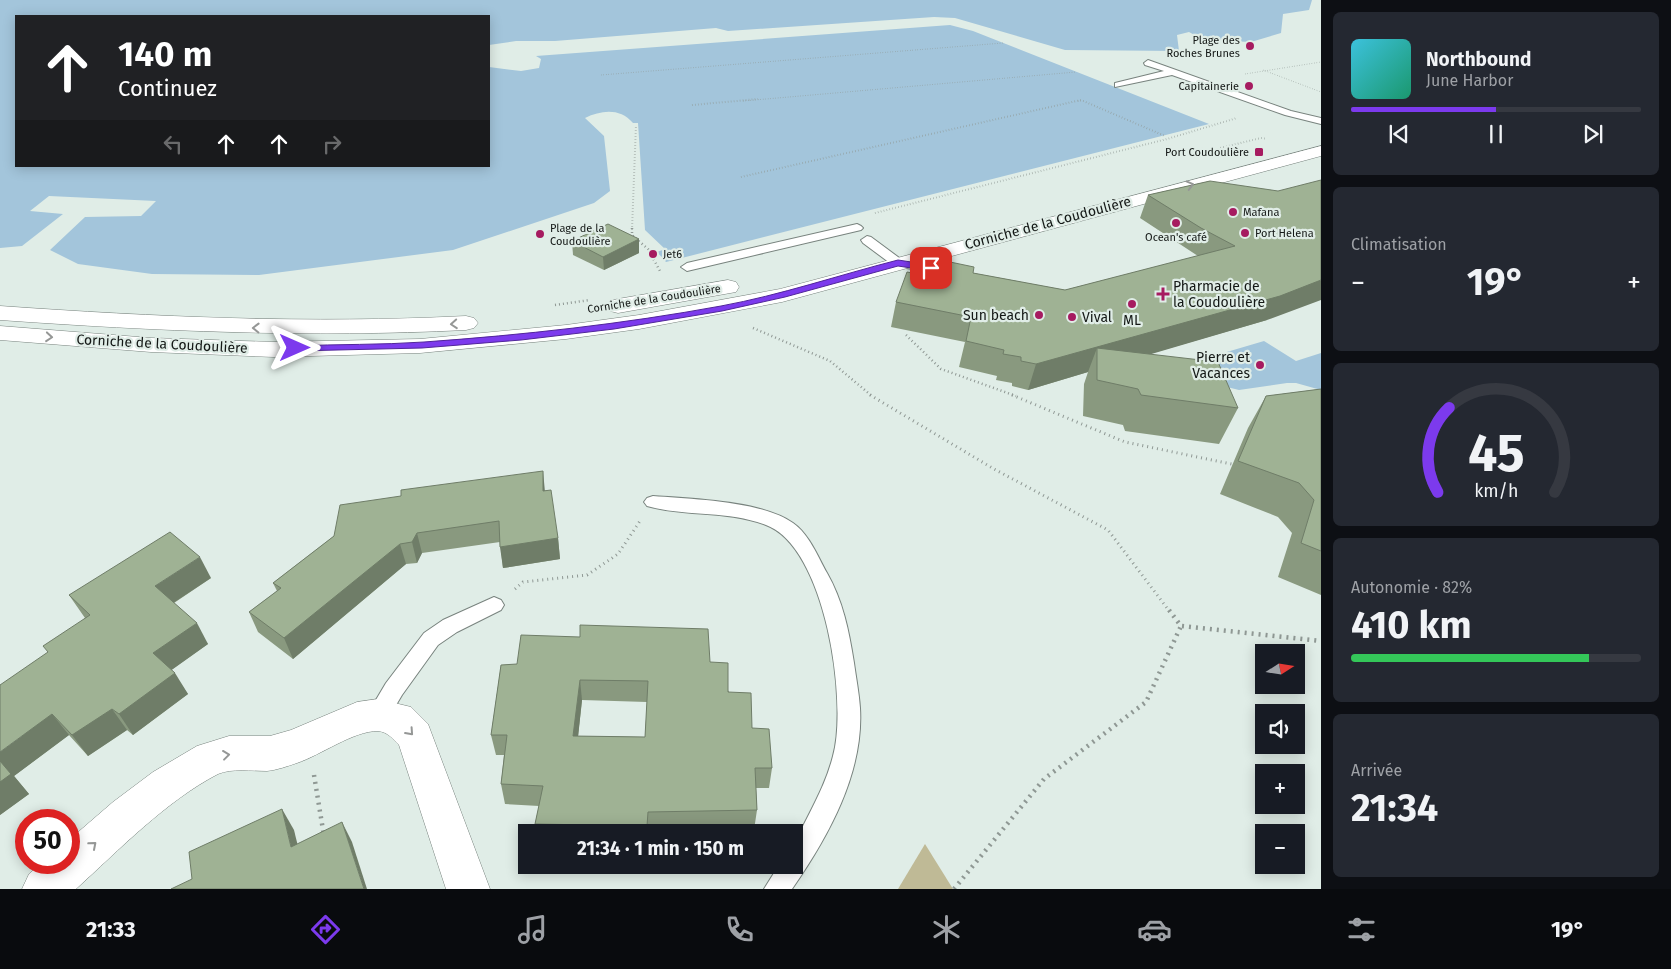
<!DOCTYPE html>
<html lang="fr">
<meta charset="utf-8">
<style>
:root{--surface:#171b24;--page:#242831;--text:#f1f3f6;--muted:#9ea1a6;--line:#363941;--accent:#7c3aed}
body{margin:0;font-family:"Fira Sans",sans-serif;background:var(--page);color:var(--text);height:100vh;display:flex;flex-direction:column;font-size:19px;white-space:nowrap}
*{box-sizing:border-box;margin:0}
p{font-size:16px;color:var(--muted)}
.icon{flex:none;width:28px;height:28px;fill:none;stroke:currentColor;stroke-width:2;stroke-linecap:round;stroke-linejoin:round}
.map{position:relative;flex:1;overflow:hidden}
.side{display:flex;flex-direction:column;gap:12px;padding:12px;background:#0d0f14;width:350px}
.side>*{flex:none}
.hud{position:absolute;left:15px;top:15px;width:475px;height:152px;border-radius:0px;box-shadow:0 2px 12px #0003;background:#202124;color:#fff;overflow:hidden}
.needle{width:32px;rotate:78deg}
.buttons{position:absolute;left:1255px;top:644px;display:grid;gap:10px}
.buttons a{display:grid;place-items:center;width:50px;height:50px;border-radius:0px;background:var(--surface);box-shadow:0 2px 12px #0003;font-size:25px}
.speed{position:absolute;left:15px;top:809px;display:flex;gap:10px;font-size:25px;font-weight:700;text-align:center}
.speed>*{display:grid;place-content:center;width:65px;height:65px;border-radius:50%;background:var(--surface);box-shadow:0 2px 12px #0003;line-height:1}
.speed .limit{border:8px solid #d22;background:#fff;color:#111}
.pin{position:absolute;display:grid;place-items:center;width:42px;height:42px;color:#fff;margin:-21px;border-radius:10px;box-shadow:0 2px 8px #0006}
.me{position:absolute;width:55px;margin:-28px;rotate:90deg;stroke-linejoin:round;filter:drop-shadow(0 0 4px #0008)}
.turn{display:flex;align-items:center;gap:18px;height:105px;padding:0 20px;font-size:22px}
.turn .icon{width:65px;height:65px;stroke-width:2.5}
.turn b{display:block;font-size:35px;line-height:42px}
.lanes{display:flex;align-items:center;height:48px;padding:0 20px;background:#0003;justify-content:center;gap:25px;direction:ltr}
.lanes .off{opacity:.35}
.big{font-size:38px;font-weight:700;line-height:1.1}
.side .tile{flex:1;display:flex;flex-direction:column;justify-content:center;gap:8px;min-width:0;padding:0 18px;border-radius:8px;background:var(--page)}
.side .dial{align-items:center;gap:0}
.dial svg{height:130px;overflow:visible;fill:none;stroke:var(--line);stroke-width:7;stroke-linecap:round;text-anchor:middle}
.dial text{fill:var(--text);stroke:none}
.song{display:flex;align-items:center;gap:15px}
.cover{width:60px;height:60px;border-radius:8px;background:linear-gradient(135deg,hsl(190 70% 55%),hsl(160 70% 35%))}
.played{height:5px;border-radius:2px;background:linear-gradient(90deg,var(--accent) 50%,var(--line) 50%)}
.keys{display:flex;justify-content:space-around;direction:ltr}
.heat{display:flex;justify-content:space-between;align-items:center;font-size:28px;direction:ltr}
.charge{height:8px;border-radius:4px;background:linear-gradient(90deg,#34c759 82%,var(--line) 0)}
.trip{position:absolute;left:518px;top:824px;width:285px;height:50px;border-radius:0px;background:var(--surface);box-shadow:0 2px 12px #0003;font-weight:700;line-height:50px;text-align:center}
.dock{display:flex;height:80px;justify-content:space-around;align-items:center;background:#090b0e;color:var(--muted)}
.dock .icon{width:35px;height:35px}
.dock .current{color:var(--accent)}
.dock b{font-size:22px;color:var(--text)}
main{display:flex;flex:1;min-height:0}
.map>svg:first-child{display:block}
</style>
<main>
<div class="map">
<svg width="1321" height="889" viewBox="0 0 1321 889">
<rect width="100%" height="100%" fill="#e0ede7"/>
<path fill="#bfba96" d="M925,844L953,889H898Z"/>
<g fill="#a3c5db">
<path d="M0,0H1312L1309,10L1283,14L1281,33L1251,42L1204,40L1189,32L1177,35L1179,51L1065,50L955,18L934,17L728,31L716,28L555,41H516L489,45V16H16V166H489V67L521,71L539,68L541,59L536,56L950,25L973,31L1209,124L666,262L657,252L665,249L645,230L638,123H633C620,108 602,110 585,118L604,136L610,191L594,203L453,250L259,275L152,274L78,264L50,250L85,217L141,216L156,201L49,196L30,211L63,214L22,246L0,248Z"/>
<path d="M1264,341L1296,361L1321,353V390L1296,383H1287L1239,390L1223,386L1197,368L1203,359Z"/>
</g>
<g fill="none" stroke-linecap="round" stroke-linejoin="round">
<g stroke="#78837e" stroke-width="2">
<g id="lane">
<path d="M1148,60L1291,111L1321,118V124L1285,115L1172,75L1115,87V83L1164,71L1145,65L1144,63Z"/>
<path d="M857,224L861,226L863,228L861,230L687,271L681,267L687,263Z"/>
<path d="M867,236L871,237L902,260L931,264L937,268L931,272L894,266L863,243L861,240Z"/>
<path d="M653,496C691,499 762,501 793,523C809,534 818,557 827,573C843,601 849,631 854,663C856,678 859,693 860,708C864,773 828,837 792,889H764L779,865H794C794,858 792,848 795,843C808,814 825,788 833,756C848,703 826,547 766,525C727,510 685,517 647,506L644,502L647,498Z"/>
<path d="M494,597L501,600L504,605L501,610L457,632L438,645L402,695L386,722L378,725L370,722L367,715L386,683L424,633L443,620Z"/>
</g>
</g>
<g stroke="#78837e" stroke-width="1">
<path id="street" d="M378,699L411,707L428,724L490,889H446L399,745C393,739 388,732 378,731C353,731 321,755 297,763C288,766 277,770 267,771C252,771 232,768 218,774C166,801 119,850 76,889H22L29,874L42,862H69V840L113,802L153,772L197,746L229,736H270L291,730L357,702Z"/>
</g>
<g stroke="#78837e" stroke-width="1">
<g id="secondary">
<path d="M1321,146V156L782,302L639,329L566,339L420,353L274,357L151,352L0,340V326L151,338L274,342L420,339L566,325L639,315L780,289Z"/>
<path d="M728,280L736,282L739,287L736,292L618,313L610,311L607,306L610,301L618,299Z"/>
<path d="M0,306C156,317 310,324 466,316L474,318L478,323L474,328L466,330C310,338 156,331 0,320Z"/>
</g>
</g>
<g stroke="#8f9894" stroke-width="1" stroke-dasharray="0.5 2" stroke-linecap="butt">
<path d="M1263,70L1321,92"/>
<path d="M1245,74L1321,62"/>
<path d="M601,75L1003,43"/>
<path d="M743,101L1076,72"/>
<path d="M1078,101H1082"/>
</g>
<g stroke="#8f9894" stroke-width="2" stroke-dasharray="0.5 2.5" stroke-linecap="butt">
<path d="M692,105L758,99"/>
<path d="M1216,152L1220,148L1261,138L1267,139"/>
<path d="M741,177L1081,100L1165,136"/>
<path d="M875,213L1167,139L1237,118"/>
<path d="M632,230L636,125"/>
</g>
<g stroke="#8f9894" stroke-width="2.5" stroke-dasharray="1 3" stroke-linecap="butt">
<path d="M632,228V235L648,249L661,273"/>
<path d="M555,305L590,300"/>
<path d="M753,328L830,361L872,396"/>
<path d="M906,335L941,369L1016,396"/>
</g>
<g stroke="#8f9894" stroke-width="3" stroke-dasharray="1 4" stroke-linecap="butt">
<path d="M870,395L994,469L1108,530L1170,612"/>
<path d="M1012,395L1125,442L1236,465"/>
<path d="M515,589L523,582L587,575L618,554L640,521"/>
</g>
<g stroke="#8f9894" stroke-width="4.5" stroke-dasharray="2 5" stroke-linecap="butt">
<path d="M1169,610L1181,626L1321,641"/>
<path d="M314,775L324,836"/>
<path d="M954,889L1044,779L1146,702L1181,626"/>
</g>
<use href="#lane" fill="#fff" fill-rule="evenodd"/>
<use href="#street" fill="#fff" fill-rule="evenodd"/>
<use href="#secondary" fill="#fff" fill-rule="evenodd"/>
</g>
<g fill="#89997f" fill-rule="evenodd">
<path d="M1210,181L1267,320L1149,354L1238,408L1219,444L1125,431L1123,425L1083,416L1084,384L1088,372L1028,390L1012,386V383L996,380L997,376L959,367L965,342L891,327L896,302L923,275L973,273L1065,290L1198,256L1140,218L1148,195Z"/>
<path d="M639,239V253L604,270L573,255L572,241Z"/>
<path d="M1321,389V595L1278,577L1292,533L1278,517L1220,494L1248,428L1266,396Z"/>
<path d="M545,490L558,538L560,559L503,568L500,542L422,553L417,563L406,564L293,659L258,632L249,612L277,591L273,583L334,536Z"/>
<path d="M211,578L174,603L208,644L171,670L188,694L133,735L127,730L88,756L69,735L14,776L29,794L0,815L48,652L85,618L69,595Z"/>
<path d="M710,662L752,728L772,768L769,788H756L757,810L754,830L648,832H537L535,824L539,806L505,804L501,784L504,755H496L491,735L501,665ZM582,700L647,702L645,737L578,736Z"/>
</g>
<g fill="#6f7d68">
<path d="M639,239V253L604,270L603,257Z"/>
<path d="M1321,280V300L1267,320L1097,370V348L1088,372L1028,390L1036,364Z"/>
<path d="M543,471L545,492L543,491Z"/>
<path d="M417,533L422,553L417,563L412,542Z"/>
<path d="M558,538L560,559L503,568L500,547Z"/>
<path d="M400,544L406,564L293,659L284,638Z"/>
<path d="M200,557L211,578L167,607L155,586Z"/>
<path d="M197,623L208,644L166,674L153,653Z"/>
<path d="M175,673L188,694L133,735L119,714Z"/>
<path d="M580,680L582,700L576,756L573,736Z"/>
<path d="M112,709L127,730L88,756L72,735Z"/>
<path d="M52,714L69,735L14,776L29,794L0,815V752Z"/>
<path d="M282,809L294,830L303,867L291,847Z"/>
<path d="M342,822L352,842L367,889H364Z"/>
</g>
<g fill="#9fb294" stroke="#6f7d68" fill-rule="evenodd">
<path d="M1321,180V280L1280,296L1036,364L1021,361V357L1003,354L1004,350L966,341L971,317L896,302L907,272L923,275L931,258L974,267L973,273L1065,290L1235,246L1201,228L1148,195L1210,181L1278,191Z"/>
<path d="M608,224L639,239L603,257L572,241Z"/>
<path d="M1097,348L1218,362L1238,408L1141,395L1138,389L1097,380Z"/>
<path d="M1321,389V551L1301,543L1314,500L1299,483L1238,461L1266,396Z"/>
<path d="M543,471V491L551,490L558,538L500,547L499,521L417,533L412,542L400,544L284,638L249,612L281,588L273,583L334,536L340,505L401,496V490Z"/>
<path d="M170,532L200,557L155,586L197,623L153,653L175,673L119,714L112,709L72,735L52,714L0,752V685L48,652L43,646L90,615L69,595Z"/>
<path d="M580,625L708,629L710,662L728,663V692L751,693L752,728L769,729L772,768H755L757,810L648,812L647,826L535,824L543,786L501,784L507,735H491L501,665L517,664L521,635L580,637ZM580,680L648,681L645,737L573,736Z"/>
<path d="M0,761L11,774L0,782Z"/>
<path d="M282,809L291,847L342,822L364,889H171L192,879L189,852Z"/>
</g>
<defs><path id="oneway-chevron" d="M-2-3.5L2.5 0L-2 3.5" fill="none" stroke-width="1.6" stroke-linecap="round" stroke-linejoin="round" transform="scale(1.25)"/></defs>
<g stroke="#959796">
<use href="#oneway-chevron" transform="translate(1190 185) rotate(-15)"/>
<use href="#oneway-chevron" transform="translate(454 324) rotate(176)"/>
<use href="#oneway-chevron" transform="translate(256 328) rotate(-179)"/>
<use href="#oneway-chevron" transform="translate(49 337) rotate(5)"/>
<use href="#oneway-chevron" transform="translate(410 732) rotate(48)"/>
<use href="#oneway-chevron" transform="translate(226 755) rotate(-7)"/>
<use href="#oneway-chevron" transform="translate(93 845) rotate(-41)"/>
</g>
<path fill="#7c3aed" stroke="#51269a" d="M898,260L931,265L935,268L931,271L898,266L785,297L722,311L614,329L521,340L422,348L295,351L290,348L295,346C338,344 381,345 424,342C523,335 623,324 721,306C781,295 839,275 898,260Z"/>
<g fill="#a61b60" stroke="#e0ede7" stroke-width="2">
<circle cx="1250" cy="46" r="5"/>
<circle cx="1249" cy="86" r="5"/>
<rect x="1254" y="147" width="10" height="10" rx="2.5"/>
<circle cx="1233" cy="212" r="5"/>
<circle cx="1176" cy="223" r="5"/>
<circle cx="1245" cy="233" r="5"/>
<circle cx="540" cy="234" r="5"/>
<circle cx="653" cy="254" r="5"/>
<path d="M1160.5 286.5h5v5h5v5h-5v5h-5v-5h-5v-5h5z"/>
<circle cx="1132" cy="304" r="5"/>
<circle cx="1039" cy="315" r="5"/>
<circle cx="1072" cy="317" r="5"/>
<circle cx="1260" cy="365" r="5"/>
</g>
<g text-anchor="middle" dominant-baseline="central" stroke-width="4.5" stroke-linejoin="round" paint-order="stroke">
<g font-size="11" fill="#141816" stroke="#e0ede7" text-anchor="start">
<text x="1240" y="40" text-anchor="end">Plage des<tspan x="1240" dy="13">Roches Brunes</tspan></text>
<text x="1239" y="86" text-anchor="end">Capitainerie</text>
<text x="1249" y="152" text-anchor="end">Port Coudoulière</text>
<text x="1243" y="212">Mafana</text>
<text x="550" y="228">Plage de la<tspan x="550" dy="13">Coudoulière</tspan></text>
<text x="1255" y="233">Port Helena</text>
<text x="1176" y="237" text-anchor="middle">Ocean's café</text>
<text x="663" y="254">Jet6</text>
</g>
<g font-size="11" fill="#141816" stroke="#e0ede7">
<text transform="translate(654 299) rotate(-9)">Corniche de la Coudoulière</text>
</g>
<g font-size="14" fill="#141816" stroke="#e0ede7">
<text transform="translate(1048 223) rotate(-15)">Corniche de la Coudoulière</text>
<text transform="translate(162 344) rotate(3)">Corniche de la Coudoulière</text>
</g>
<g font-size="14" fill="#141816" stroke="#e0ede7" text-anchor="start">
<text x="1173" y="286">Pharmacie de<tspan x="1173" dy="16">la Coudoulière</tspan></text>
<text x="1029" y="315" text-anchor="end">Sun beach</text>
<text x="1082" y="317">Vival</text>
<text x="1132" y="320" text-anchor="middle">ML</text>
<text x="1250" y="357" text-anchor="end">Pierre et<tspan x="1250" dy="16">Vacances</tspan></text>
</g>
</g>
</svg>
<div class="buttons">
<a><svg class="needle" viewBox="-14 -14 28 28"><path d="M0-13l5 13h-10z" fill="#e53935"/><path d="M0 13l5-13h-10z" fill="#9ea1a6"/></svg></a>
<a><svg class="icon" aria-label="sound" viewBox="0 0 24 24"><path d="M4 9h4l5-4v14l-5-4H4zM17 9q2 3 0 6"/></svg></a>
<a>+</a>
<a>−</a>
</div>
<div class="speed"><div class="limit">50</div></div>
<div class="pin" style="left:931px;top:268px;background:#d93025"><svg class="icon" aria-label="arrive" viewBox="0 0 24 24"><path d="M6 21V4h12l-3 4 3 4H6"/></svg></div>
<svg class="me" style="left:295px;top:348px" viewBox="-20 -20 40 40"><path d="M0-17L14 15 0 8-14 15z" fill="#7c3aed" stroke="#fff" stroke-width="4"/></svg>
<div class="trip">21:34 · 1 min · 150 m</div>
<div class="hud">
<div class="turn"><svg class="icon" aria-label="ahead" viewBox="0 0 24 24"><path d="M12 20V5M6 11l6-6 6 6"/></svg><div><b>140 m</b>Continuez</div></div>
<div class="lanes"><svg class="icon off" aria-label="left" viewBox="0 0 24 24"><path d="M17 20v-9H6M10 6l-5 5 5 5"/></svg><svg class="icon" aria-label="ahead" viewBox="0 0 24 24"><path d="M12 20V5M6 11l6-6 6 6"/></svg><svg class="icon" aria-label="ahead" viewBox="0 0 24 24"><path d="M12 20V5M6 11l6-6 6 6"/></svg><svg class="icon off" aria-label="right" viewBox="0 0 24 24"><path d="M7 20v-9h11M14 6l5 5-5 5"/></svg></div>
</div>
</div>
<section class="side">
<div class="tile">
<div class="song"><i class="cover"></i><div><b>Northbound</b><p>June Harbor</p></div></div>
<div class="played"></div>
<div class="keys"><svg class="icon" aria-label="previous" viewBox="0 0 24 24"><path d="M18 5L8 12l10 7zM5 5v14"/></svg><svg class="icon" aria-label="pause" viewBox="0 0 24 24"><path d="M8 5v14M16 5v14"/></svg><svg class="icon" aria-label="next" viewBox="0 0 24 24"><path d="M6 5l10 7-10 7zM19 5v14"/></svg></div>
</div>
<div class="tile"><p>Climatisation</p>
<div class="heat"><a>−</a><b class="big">19°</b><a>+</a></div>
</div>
<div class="tile dial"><svg viewBox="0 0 100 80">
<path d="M14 69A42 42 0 1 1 86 69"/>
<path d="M14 69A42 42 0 0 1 21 17" stroke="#7c3aed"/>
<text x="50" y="56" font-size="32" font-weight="700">45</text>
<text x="50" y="72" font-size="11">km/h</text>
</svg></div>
<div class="tile"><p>Autonomie · 82%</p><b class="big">410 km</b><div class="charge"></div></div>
<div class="tile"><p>Arrivée</p><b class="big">21:34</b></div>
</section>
</main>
<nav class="dock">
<b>21:33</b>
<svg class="icon current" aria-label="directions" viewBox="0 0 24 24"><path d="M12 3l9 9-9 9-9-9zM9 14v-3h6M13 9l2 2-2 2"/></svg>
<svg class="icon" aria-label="music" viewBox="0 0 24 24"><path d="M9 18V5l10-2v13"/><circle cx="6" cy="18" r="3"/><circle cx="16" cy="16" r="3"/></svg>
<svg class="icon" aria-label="phone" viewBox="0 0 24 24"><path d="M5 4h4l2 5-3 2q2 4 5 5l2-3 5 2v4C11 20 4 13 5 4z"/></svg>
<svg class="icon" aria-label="climate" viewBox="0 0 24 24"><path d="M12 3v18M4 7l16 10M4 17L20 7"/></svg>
<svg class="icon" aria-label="car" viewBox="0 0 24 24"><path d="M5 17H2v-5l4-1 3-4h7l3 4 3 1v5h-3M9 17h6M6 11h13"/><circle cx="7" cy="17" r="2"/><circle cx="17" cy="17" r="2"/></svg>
<svg class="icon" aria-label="filters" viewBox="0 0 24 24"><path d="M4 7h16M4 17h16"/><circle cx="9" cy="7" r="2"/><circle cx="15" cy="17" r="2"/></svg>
<b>19°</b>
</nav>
